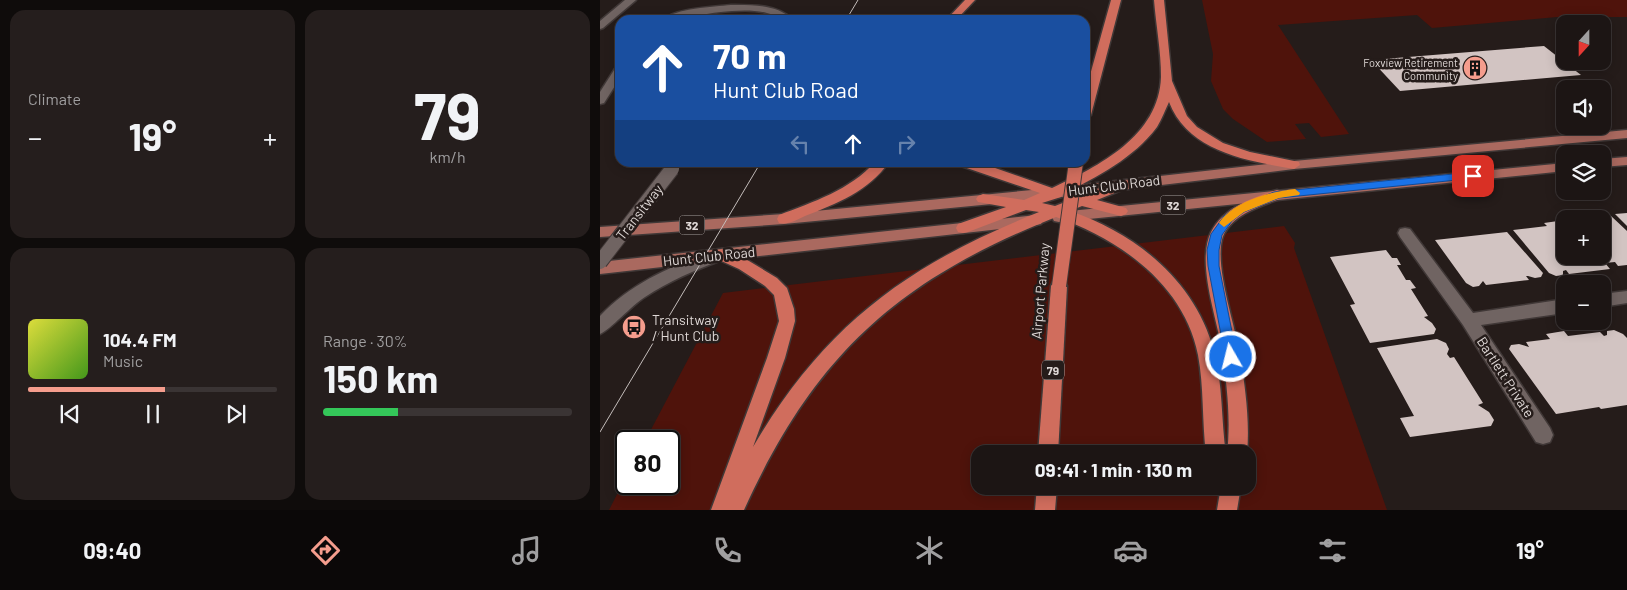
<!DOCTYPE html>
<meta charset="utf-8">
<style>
:root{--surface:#1c1514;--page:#251e1d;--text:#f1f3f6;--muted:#a09fa0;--line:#3a3434;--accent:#f59d8d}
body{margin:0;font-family:Barlow,sans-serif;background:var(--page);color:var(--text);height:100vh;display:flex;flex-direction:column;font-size:19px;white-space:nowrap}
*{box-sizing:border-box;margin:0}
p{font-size:16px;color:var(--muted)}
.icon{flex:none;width:28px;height:28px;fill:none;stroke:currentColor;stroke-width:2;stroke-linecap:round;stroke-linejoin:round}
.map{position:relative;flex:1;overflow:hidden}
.sheet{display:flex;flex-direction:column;gap:10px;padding:10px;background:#0f0c0b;width:600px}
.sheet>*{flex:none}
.hud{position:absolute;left:15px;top:15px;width:475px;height:152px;border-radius:15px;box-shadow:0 2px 12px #0003,0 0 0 1px var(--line);background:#1a4fa0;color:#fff;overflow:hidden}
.needle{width:32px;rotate:201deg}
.controls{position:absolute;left:956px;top:15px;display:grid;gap:10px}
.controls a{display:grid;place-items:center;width:55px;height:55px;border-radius:10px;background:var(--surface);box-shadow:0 2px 12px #0003,0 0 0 1px var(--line);font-size:25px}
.speed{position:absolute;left:15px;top:430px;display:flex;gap:10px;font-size:25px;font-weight:700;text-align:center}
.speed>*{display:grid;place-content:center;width:65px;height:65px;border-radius:50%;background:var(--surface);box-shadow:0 2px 12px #0003,0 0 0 1px var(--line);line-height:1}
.speed .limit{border:2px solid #111;border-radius:8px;background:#fff;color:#111}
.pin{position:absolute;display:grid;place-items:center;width:42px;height:42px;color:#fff;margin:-21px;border-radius:10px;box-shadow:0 2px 8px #0006}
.me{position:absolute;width:55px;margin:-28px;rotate:352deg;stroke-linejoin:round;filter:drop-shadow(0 0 4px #0008)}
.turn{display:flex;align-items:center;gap:18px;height:105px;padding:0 15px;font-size:22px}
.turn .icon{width:65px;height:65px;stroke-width:2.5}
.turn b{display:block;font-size:35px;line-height:42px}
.lanes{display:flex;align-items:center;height:48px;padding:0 15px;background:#0003;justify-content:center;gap:25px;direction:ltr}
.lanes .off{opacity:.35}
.big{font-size:38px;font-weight:700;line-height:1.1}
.sheet .card{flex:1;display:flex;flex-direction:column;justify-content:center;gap:8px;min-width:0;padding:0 18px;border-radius:15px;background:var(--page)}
.sheet .dial{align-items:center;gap:0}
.dial b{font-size:65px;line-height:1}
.song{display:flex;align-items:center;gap:15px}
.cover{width:60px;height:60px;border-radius:8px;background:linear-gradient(135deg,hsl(60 70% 55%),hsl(100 70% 35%))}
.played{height:5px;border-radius:2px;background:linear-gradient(90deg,var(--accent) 55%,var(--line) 55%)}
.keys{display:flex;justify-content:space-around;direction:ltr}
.heat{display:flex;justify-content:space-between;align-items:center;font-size:28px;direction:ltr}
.charge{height:8px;border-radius:4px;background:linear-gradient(90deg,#34c759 30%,var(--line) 0)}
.sheet .tiles{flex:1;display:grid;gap:10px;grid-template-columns:repeat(2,1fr)}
.trip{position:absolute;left:371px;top:445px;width:285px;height:50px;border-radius:15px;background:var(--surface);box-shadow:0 2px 12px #0003,0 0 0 1px var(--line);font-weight:700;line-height:50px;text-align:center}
.tabs{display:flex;height:80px;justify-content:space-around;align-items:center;background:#0b0808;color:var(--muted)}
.tabs .icon{width:35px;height:35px}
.tabs .active{color:var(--accent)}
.tabs b{font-size:22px;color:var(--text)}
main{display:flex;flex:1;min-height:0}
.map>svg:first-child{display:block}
</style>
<main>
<section class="sheet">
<div class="tiles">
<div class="card"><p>Climate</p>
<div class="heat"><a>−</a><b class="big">19°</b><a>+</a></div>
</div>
<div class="card dial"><b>79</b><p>km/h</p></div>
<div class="card">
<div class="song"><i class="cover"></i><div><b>104.4 FM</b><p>Music</p></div></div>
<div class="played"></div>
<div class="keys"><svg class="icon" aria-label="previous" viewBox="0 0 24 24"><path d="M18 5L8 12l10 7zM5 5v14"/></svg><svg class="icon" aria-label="pause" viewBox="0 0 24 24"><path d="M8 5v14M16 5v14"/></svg><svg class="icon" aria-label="next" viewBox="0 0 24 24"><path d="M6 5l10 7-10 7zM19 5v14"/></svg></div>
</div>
<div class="card"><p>Range · 30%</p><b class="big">150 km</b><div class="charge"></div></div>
</div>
</section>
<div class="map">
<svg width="1027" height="510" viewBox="0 0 1027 510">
<rect width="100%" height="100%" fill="#251c1a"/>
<g fill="#4f130b" fill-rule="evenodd">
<path d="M602,0H1027V17H957L832,28L817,15L678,25L749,134L721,137L709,123L695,124L706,139L667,142L633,119L623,109L611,81L613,54Z"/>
<path d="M684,226L695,243L694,248L787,510H9L26,477V484H69V441H45L123,293ZM380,454H648V486H380Z"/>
</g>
<g fill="#d2c4c2">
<path d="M944,46L981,75L800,91L771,60Z"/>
<path d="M1027,213V226L1015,214Z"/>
<path d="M1010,215L1027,231V265L1018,266L1015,262L1005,263L1010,269L969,274L966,270L963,271V275L956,276L949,273L913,230L947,226L944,223L965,220V256H1002V219L986,218Z"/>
<path d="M907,232L943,273L941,277L935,278L928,276H926L929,280L886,285L883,281L879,286L873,287L866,283L835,240Z"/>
<path d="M786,250L792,258H797L801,265H797L806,280H810L816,288L811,289L828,316L824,317L832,323L836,329L834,334L770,343L750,305L755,304L730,257Z"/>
<path d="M1014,330L1023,334L1027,338V405L1001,409L999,407L956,414L909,349L911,345L919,344L929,347L926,342L950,339L946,334L964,331L968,336L1000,332L1004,336L1007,335V331Z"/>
<path d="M837,339L846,343L849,349L847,354L850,358L854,357L883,403L878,405L889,412L894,420L891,426L810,437L800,418L814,416L777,348Z"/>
</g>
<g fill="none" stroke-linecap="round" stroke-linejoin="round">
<g stroke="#403837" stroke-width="3">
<g id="minor">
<path d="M25,0H36L3,28L0,29V21Z"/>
<path d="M131,5C151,5 178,4 193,20C182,20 177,15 167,13C156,10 143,10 132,11C108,12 85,20 62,20C76,8 113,7 131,5Z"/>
<path d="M20,66V78L4,103L0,104V92L16,67Z"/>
<path d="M805,228L810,229L873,313L965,299V313L881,325L950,428L953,435L950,442L943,444L936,442L863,325L800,237L798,233L800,229Z"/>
<path d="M117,250L122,252L125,256L122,260C95,270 69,281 45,297C32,305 10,330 0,334V316C31,283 75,264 117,250Z"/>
<path d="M1027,291V303L1002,307V294Z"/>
</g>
</g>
<g stroke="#403837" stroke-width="3">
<g id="major">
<path d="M1027,130V138L694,169L453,198L184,224L0,237V227L184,214L453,188L694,161Z"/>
<path d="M1027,157V165L1002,167V159Z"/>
<path d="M965,163V171L459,222L454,221L452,217L454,213L459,212Z"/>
<path d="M436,215L441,216L443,220L441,224L436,225L0,274V262Z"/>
</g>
</g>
<g stroke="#403837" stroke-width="3">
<g id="highway">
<path d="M365,0H375L356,20H346Z"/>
<path d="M511,0H521L491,115L485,119V93Z"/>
<path d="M554,0H564L572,81L587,116L597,127L623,143L650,152L699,162L700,165L694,169C648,161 588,152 569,102C565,110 562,119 557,127C534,158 497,177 463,194L461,197L442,203L455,206L519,181H529L531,184L529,187L497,200L526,208L528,211L526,214L521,216L482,206L470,211C537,234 595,281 614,351C623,384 621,420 626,454H606C602,421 604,387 598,355C584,284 519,239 456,217C298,280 215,354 144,510H111L167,358L179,321L174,295L165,286L139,269L117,259L114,255L117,251L122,249L127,251L149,261L177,278L187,288L194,309L195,321L185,358L153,447C225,324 309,264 439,212L426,210L368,232L363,233L358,232L356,228L358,224L406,207L378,202L376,199L378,196L383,194L424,200L440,193L358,165L357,162H378L452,188C499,166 559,136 561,77C561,51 556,25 554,0Z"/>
<path d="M275,162H289C269,191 236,204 205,216C197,220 188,225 179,223L177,219L179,215C213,202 250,190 275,162Z"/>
<path d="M677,190L682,192L684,195L682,198C662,206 635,213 624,234C612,259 635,325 640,354C645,387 650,420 647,454H627C631,420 627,385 622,351C617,318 596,262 611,232C623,208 653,197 677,190Z"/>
<path d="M459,280L465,282L467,286L458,454H438L451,286L453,282Z"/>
<path d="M437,486H457L455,510H435Z"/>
<path d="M621,486H641L637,510H617Z"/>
</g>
</g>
<use href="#minor" fill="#706462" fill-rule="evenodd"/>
<use href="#major" fill="#aa695f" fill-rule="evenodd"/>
<use href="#highway" fill="#d06d5d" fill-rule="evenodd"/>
<g stroke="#c4bdbb" stroke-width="1">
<path d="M246,20L258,0"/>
<path d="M0,432L161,162"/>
</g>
<g stroke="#403837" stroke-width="16" stroke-linecap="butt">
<path id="minor-bridge" d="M0,262L72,169"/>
</g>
<g stroke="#403837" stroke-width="16" stroke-linecap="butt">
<path id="highway-bridge" d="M459,286L476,162"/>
</g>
<use href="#minor-bridge" stroke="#706462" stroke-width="14"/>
<use href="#highway-bridge" stroke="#d06d5d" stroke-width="14"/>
</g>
<path fill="#1a73e8" stroke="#114b97" d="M873,172L878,176L877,178L679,198L644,212L632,221L622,235L619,250V266L637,357L635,361L631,362L626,361L608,266L607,250L611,234L624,216L637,207L674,192Z"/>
<path fill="#f59e0b" d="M695,189L700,193L699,195L679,198L644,212L624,227L619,223C634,201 670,192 695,189Z"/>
<defs>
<g id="building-disc" transform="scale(1.25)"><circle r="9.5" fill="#f59d8d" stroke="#251c1a"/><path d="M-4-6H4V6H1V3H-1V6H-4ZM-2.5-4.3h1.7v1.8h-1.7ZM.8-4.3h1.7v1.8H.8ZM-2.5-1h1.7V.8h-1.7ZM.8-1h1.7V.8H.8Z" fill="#111"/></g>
<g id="bus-disc" transform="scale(1.25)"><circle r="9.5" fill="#f59d8d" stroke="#251c1a"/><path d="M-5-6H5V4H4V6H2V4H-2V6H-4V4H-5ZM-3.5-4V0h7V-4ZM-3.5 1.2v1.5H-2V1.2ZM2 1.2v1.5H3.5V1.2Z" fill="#111"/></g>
</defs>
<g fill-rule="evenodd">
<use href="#building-disc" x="875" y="68"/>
<use href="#bus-disc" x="34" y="327"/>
</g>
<g text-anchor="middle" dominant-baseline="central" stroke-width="5" stroke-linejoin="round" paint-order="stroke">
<g font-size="11" fill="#dfd8d6" stroke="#251c1a" text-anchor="end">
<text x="858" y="62">Foxview Retirement<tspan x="858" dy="13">Community</tspan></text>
</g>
<g fill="#251c1a" stroke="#a7a09e" stroke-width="1">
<rect x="560.5" y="195.5" width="25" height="19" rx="4"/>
<rect x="79.5" y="215.5" width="25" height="19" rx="4"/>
<rect x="442" y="360.5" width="22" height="19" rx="4"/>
</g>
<g font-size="12" font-weight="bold" fill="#dfd8d6">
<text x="573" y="205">32</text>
<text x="92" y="225">32</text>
<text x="453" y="370">79</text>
</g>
<g font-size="14" fill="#dfd8d6" stroke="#251c1a">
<text transform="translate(514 185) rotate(-7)">Hunt Club Road</text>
<text transform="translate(39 212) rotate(-52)">Transitway</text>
<text transform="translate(109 256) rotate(-6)">Hunt Club Road</text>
<text transform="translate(440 291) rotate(-85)">Airport Parkway</text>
<text transform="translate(906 377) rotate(57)">Bartlett Private</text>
</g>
<g font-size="14" fill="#dfd8d6" stroke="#251c1a" text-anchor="start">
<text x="52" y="319">Transitway<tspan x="52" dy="16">/ Hunt Club</tspan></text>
</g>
</g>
</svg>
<div class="controls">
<a><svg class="needle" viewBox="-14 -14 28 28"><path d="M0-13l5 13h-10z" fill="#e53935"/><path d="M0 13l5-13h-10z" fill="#a09fa0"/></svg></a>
<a><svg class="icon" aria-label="sound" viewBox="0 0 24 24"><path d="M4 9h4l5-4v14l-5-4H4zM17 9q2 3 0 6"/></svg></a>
<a><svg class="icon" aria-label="layers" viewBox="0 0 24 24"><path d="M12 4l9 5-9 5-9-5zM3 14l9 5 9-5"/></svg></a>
<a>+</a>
<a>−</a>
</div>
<div class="speed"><div class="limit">80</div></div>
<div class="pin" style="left:873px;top:176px;background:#d93025"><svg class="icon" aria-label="arrive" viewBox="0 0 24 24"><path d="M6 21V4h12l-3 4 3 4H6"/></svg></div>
<svg class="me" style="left:631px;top:357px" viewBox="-20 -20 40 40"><circle r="17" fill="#1a73e8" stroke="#fff" stroke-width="3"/><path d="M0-11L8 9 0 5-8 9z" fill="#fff"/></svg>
<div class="trip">09:41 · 1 min · 130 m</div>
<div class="hud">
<div class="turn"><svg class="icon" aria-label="ahead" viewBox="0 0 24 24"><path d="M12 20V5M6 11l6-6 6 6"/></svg><div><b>70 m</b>Hunt Club Road</div></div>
<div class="lanes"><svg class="icon off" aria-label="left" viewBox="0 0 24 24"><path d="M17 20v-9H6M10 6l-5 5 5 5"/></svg><svg class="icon" aria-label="ahead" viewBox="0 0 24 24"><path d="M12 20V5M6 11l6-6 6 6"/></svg><svg class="icon off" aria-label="right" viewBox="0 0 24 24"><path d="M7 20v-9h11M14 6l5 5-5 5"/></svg></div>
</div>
</div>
</main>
<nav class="tabs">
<b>09:40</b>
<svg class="icon active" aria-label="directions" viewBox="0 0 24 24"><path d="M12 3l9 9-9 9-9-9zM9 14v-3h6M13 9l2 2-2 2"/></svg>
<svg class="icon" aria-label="music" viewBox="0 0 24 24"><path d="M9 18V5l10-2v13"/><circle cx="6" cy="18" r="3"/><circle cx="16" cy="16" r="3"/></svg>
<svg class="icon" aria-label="phone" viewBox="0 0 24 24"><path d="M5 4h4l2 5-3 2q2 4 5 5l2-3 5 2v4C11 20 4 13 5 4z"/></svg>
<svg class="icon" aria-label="climate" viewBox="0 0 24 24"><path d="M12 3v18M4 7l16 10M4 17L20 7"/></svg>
<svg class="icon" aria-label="car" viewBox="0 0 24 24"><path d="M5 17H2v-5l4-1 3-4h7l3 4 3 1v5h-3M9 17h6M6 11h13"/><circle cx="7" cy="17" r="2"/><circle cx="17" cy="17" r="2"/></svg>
<svg class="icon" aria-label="filters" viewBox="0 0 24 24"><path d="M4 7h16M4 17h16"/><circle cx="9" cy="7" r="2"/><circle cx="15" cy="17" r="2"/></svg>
<b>19°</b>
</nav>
